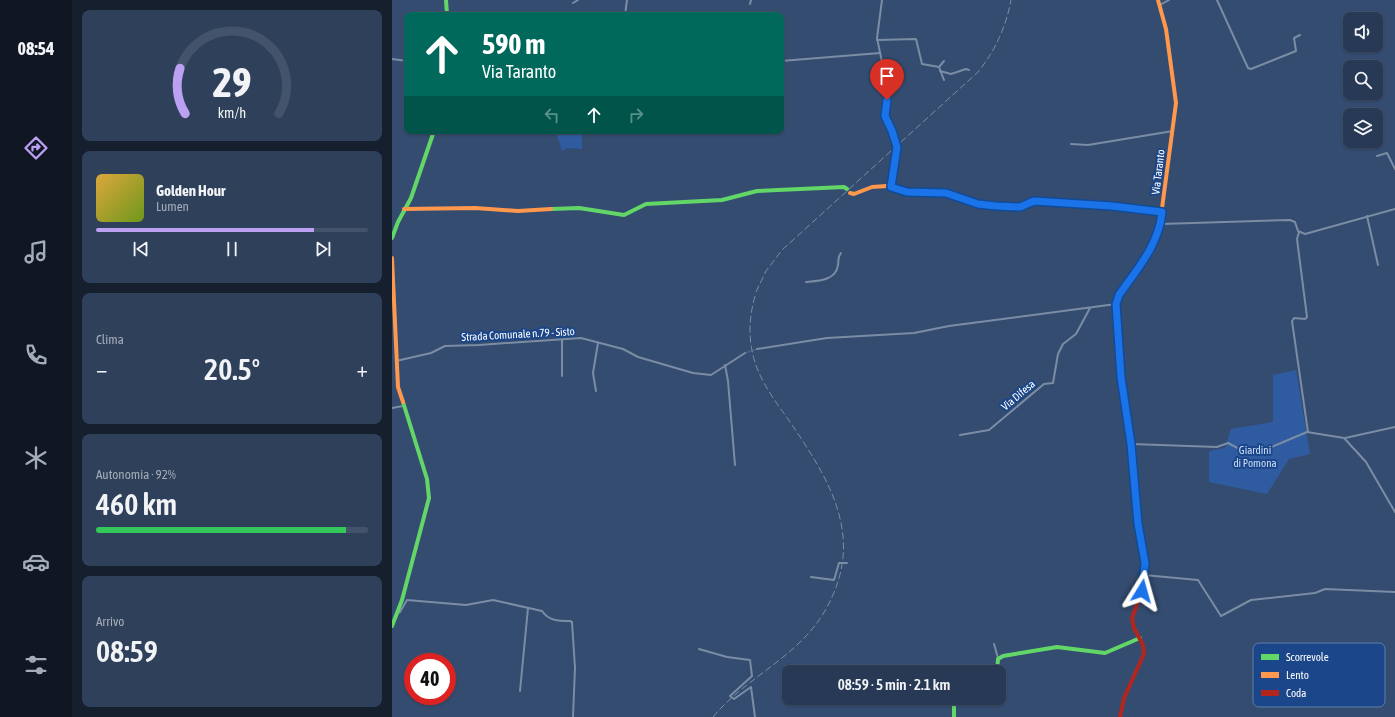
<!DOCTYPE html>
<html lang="it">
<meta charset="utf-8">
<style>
:root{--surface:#273954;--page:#2f405a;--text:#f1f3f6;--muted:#a4acb8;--line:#43536b;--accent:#bca0f2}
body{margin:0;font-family:"Asap Condensed",sans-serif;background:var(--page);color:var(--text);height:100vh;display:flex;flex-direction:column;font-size:15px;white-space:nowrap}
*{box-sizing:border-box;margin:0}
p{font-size:13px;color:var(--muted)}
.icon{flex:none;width:22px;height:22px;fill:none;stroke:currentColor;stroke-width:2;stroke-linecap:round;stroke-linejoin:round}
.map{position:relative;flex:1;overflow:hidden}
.drawer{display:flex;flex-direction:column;gap:10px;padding:10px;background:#151f2e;width:320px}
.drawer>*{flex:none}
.hud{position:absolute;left:12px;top:12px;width:380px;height:122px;border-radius:8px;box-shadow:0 1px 3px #0004,0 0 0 1px var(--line);background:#00695c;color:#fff;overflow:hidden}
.fabs{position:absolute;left:951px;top:12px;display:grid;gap:8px}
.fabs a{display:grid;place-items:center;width:40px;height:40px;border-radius:8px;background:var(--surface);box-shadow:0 1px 3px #0004,0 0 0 1px var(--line);font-size:20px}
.speed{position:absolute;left:12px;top:653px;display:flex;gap:8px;font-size:20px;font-weight:700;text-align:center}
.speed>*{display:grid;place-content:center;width:52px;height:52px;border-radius:50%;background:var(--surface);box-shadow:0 1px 3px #0004,0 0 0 1px var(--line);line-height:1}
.speed .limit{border:6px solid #d22;background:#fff;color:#111}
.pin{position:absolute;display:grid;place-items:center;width:34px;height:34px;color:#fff;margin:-41px -17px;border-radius:50% 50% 50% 0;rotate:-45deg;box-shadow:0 0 4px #0007}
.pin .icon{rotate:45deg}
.me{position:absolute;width:44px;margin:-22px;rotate:8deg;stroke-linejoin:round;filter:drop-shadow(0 0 3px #0008)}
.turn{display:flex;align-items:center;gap:14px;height:84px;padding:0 12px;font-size:18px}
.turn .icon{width:52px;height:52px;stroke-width:2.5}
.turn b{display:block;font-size:28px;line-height:34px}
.lanes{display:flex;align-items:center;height:38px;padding:0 12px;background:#0003;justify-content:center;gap:20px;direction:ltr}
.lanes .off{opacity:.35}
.big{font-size:30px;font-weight:600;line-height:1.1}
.drawer .tile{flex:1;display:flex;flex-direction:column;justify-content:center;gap:6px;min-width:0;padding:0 14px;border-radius:8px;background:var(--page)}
.drawer .dial{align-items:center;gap:0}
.dial svg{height:104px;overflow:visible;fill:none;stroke:var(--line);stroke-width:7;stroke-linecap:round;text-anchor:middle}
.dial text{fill:var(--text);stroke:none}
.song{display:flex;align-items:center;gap:12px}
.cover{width:48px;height:48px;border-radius:6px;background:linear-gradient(135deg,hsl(40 70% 55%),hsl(80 70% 35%))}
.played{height:4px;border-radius:2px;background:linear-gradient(90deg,var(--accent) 80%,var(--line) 80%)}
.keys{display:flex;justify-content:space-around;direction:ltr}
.heat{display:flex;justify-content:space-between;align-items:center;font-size:22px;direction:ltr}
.charge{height:6px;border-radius:3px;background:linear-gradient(90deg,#34c759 92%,var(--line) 0)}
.trip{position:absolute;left:390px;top:665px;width:224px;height:40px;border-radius:8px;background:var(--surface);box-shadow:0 1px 3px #0004,0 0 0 1px var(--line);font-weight:600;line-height:40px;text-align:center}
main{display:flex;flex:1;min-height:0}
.tabs{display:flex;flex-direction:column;width:72px;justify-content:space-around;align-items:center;background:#101722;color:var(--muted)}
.tabs .icon{width:28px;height:28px}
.tabs .current{color:var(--accent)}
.tabs b{font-size:18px;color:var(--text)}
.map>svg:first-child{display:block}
</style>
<main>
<nav class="tabs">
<b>08:54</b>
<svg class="icon current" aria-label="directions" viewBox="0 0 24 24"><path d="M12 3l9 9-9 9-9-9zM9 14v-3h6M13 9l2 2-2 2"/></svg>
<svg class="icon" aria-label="music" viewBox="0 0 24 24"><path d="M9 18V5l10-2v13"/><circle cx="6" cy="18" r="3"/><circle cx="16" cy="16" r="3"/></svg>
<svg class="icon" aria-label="phone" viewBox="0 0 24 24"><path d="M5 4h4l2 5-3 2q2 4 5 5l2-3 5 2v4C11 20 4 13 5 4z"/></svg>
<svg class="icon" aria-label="climate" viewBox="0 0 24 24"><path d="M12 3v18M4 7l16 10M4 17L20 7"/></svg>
<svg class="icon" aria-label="car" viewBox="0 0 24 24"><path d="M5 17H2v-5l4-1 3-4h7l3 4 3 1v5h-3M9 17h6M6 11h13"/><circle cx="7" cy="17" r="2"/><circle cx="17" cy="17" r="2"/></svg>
<svg class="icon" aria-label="filters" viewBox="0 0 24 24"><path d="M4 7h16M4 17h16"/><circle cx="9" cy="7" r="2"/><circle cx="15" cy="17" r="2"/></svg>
</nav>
<section class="drawer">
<div class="tile dial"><svg viewBox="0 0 100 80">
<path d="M14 69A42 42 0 1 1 86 69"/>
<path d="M14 69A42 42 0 0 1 10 34" stroke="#bca0f2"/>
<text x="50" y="56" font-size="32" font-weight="700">29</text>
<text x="50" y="72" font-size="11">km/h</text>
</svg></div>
<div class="tile">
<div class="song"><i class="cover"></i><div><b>Golden Hour</b><p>Lumen</p></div></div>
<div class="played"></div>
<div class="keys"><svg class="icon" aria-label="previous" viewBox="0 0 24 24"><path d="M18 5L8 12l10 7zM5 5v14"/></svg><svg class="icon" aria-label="pause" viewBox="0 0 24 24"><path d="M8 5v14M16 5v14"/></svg><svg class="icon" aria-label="next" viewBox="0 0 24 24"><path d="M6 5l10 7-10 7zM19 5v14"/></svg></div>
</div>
<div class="tile"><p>Clima</p>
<div class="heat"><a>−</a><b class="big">20.5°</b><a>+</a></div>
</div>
<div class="tile"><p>Autonomia · 92%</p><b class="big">460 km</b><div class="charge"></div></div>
<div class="tile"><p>Arrivo</p><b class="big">08:59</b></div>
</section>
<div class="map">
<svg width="1003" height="717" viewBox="0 0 1003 717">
<rect width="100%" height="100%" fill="#344c70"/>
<g fill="#2f5ca0">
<path d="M146,131H190V149L176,148L170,151L165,135Z"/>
<path d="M904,370L918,454L897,459L875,494L817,482V451L833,448L839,429L881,422V375Z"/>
</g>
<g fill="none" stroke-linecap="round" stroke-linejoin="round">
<path stroke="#526785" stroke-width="2" stroke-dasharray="2 1" stroke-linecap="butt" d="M353,353L365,349"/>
<g stroke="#7b8ca5" stroke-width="2">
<path d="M490,0L485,38L495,86L493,116L501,131L505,147L499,187"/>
<path d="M825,0L856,68L859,69L904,51L902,38L908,35"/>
<path d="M181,3L186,0"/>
<path d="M358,4L359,0"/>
<path d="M768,5L777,0"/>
<path d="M233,15L235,0"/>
<path d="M485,40L524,39L530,64L547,67"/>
<path d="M0,59L15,61"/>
<path d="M389,61L488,53"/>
<path d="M552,61L547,67L552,80"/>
<path d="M548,71L559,74L574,69L577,70"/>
<path d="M679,144L696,145L781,131"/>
<path d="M985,156L995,153L1003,169"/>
<path d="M975,216L986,265"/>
<path d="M769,224L898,220L903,222L906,231L913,234L1003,209"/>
<path d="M907,232L905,239L915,317L913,319L902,318L900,321L916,432"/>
<path d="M414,282C425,281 444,281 446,265C447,260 445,258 449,253"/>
<path d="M365,349L435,338L522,333L557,326L724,304"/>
<path d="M4,361L39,353L53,346L87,345L189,338L231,349L246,357L301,373L319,375L353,353"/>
<path d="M333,365L336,381L343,465"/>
<path d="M170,376V340"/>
<path d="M204,391L201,373L206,343"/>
<path d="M0,408L11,406"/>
<path d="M568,435L597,430L652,384L661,383L666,354L671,344L684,334L698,308"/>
<path d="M953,438L1003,427"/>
<path d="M739,444L825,447L836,443L853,452L863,454L915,432L952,438L974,462L1003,512"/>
<path d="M752,575L806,580L829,616L859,600L923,593L933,589L1003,592"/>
<path d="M419,577L442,580L447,563H455"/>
<path d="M6,613L8,612L15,600L74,605L101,600L150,611C157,621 166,621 178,621L180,622L183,668L181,717"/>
<path d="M602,644L606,658"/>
<path d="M307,649L335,657L358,660L360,676L338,696L342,699L359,687L363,717"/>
<path d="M128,691L136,608"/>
</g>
<g stroke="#63d668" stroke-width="4">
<path d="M54,0L55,15"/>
<path d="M671,203L770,212"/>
<path d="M159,209L187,208L232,215L254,204L330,200L365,191L452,187L455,189"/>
<path d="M0,238L6,222L19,198L42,131"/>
<path d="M748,537L739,444L728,370L724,304C733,277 758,258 767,231"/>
<path d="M0,626L10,600L37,498L35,479L11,402"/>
<path d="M605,672L606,659L611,656L665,647L713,653L748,638"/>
<path d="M562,698V717"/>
</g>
<g stroke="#ff974d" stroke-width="4">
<path d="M766,0L774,29L784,103L767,231"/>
<path d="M458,193L462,194L480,187L495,186L521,192L555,193L588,203L608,207L630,205L642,201L671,203"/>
<path d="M12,209L83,208L126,211L159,209"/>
<path d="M0,258L6,387L11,402"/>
</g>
<path stroke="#b3261e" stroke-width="4" d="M728,717L732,698L752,654L751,645L742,628L740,618L750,591L753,563L748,537"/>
<g stroke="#7c8da4" stroke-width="1" stroke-dasharray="7 3" stroke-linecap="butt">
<path d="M364,292L374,271L390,250L586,72C603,51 614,27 619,0"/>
<path d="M321,717C353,678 404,658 431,614C476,540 439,482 396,419C383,401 368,381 362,359C356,338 357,317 363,296"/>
</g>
</g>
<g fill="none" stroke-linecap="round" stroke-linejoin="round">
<g stroke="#114b97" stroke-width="10">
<path id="route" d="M495,100L493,116L500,131L505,147L499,187L515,192L554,193L586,204L604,206L628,207L642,201L720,206L770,212C767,245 745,269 727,295L724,304L729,377L739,444L746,524L753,563L750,591"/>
</g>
<use href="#route" stroke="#1a73e8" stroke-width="7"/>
</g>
<g text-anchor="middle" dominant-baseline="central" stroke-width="4" stroke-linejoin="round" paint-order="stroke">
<g font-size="11" fill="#fff" stroke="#1b4689">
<text transform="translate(766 172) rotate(-83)">Via Taranto</text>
<text transform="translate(126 334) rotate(-3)">Strada Comunale n.79 - Sisto</text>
<text transform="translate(626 395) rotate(-40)">Via Difesa</text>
</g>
<g font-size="11" fill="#caddf9" stroke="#1b4689">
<text x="863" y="450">Giardini<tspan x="863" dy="13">di Pomona</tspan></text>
</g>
</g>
<rect x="861" y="643" width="132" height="64" rx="6" fill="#1b4689" stroke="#5f7eac" stroke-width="1"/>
<rect x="869" y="654" width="18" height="6" fill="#63d668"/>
<rect x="869" y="672" width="18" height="6" fill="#ff974d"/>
<rect x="869" y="690" width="18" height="6" fill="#b3261e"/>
<g font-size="11" fill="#fff">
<text x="894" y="661">Scorrevole</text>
<text x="894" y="679">Lento</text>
<text x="894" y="697">Coda</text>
</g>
</svg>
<div class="fabs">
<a><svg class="icon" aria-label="sound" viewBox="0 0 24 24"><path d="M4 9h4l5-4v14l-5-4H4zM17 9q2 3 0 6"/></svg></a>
<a><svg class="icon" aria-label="search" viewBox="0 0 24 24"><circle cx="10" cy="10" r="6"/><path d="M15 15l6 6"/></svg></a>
<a><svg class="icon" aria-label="layers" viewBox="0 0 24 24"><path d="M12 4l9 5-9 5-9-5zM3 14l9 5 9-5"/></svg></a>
</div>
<div class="speed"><div class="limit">40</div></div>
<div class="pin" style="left:495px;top:100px;background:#d93025"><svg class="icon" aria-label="arrive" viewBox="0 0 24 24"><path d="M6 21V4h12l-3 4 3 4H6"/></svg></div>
<svg class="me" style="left:750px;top:591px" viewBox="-20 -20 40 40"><path d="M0-17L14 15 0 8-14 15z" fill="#1a73e8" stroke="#fff" stroke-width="4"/></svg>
<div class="trip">08:59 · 5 min · 2.1 km</div>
<div class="hud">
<div class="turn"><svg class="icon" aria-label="ahead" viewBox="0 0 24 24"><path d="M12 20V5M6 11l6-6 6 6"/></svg><div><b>590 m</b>Via Taranto</div></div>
<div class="lanes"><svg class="icon off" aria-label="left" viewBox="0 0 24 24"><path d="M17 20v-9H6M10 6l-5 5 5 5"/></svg><svg class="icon" aria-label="ahead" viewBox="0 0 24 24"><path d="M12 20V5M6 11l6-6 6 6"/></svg><svg class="icon off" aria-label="right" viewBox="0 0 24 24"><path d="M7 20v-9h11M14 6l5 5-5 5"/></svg></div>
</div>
</div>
</main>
